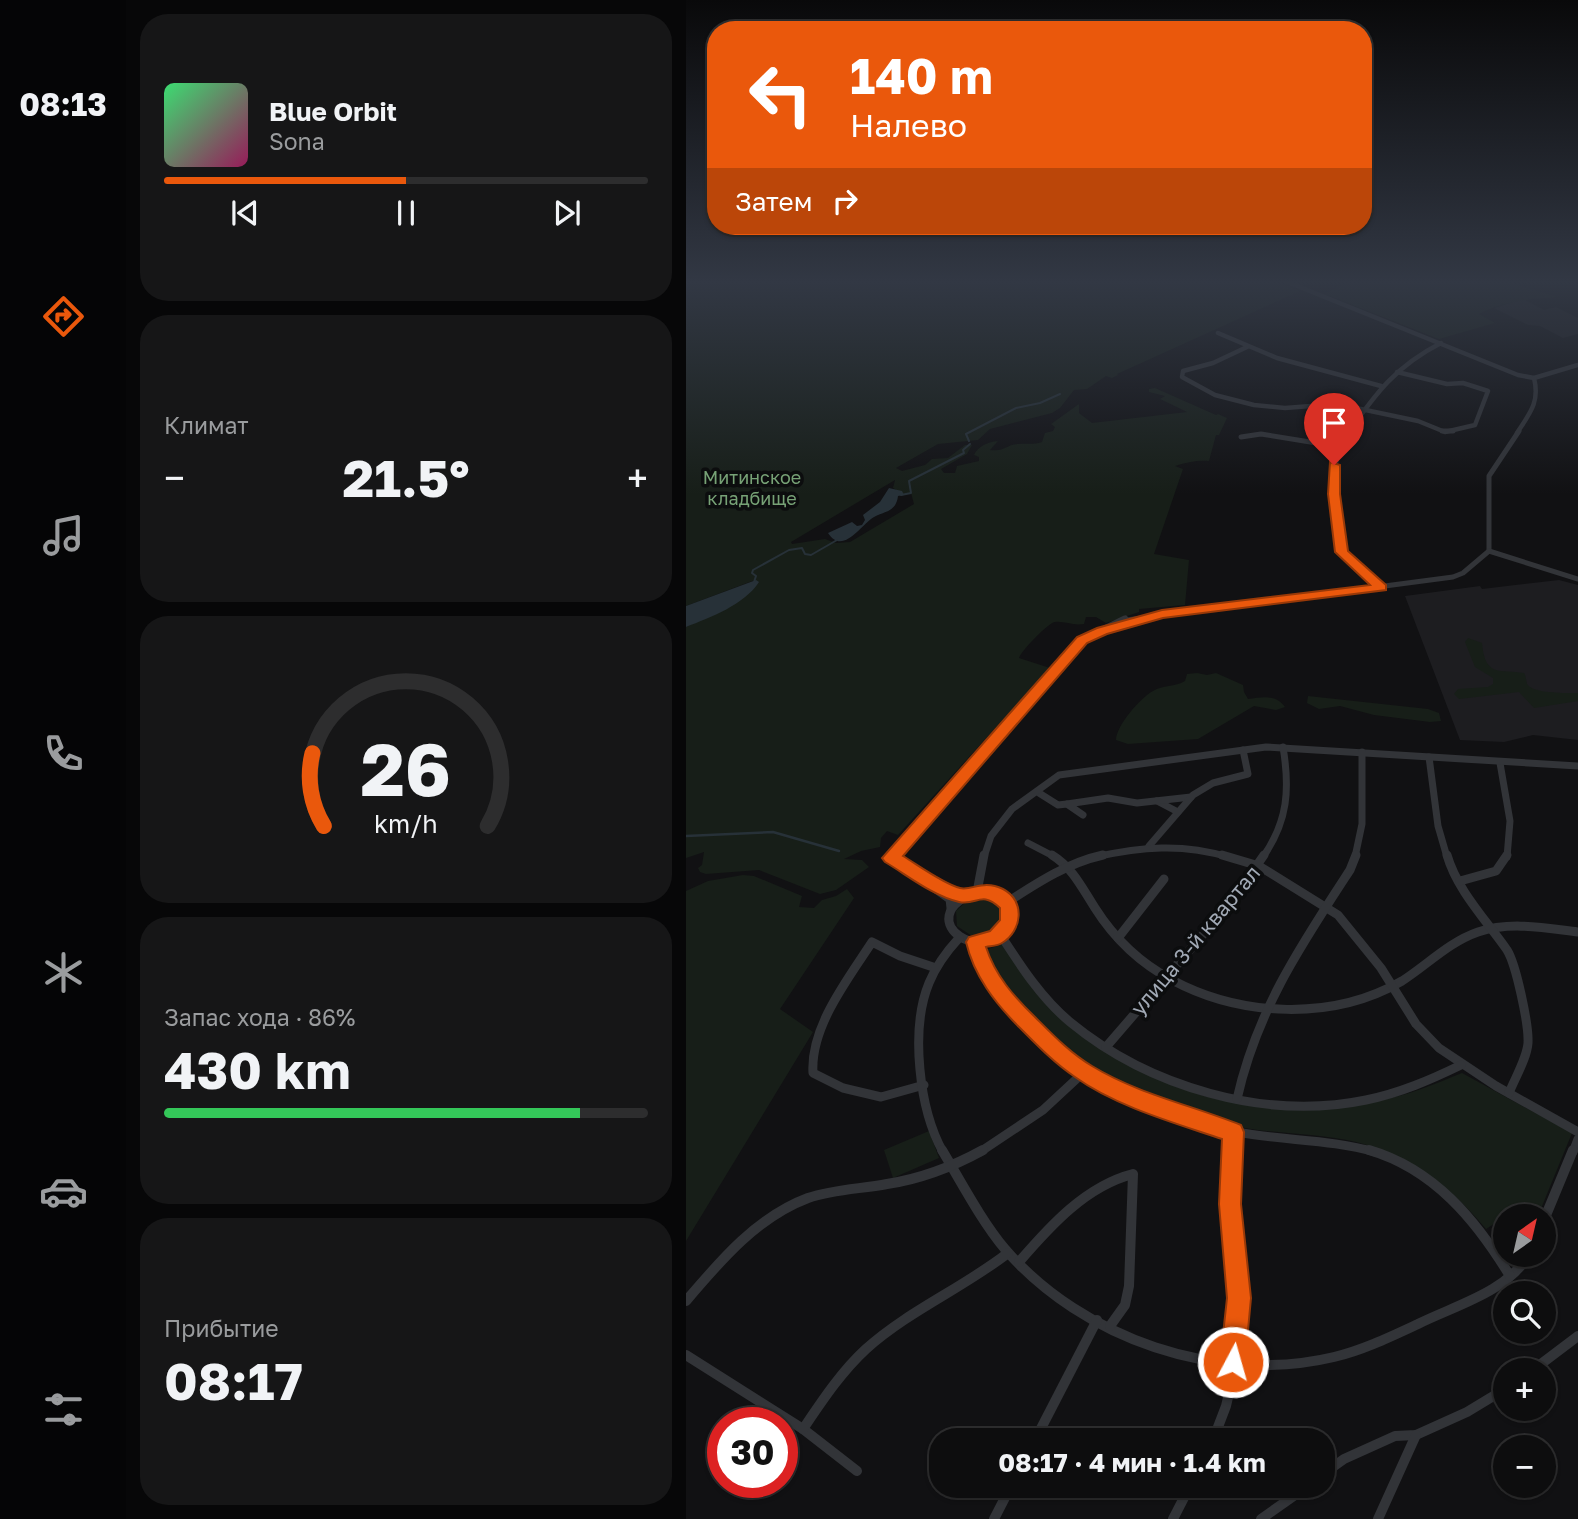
<!DOCTYPE html>
<html lang="ru">
<meta charset="utf-8">
<style>
:root{--surface:#0d0d0e;--page:#161617;--text:#f1f3f6;--muted:#9a9c9e;--line:#2d2d2e;--accent:#ea580c}
body{margin:0;font-family:"Golos Text",sans-serif;background:var(--page);color:var(--text);height:100vh;display:flex;flex-direction:column;font-size:26px;white-space:nowrap}
*{box-sizing:border-box;margin:0}
p{font-size:23px;color:var(--muted)}
.icon{flex:none;width:38px;height:38px;fill:none;stroke:currentColor;stroke-width:2;stroke-linecap:round;stroke-linejoin:round}
.map{position:relative;flex:1;overflow:hidden}
.panel{display:flex;flex-direction:column;gap:14px;padding:14px;background:#070708;width:560px}
.panel>*{flex:none}
.guide{position:absolute;left:21px;top:21px;width:665px;height:214px;border-radius:28px;box-shadow:0 2px 5px #0004,0 0 0 2px var(--line);background:#ea580c;color:#fff;overflow:hidden}
.needle{width:46px;rotate:34deg}
.tools{position:absolute;left:807px;top:1204px;display:grid;gap:14px}
.tools a{display:grid;place-items:center;width:63px;height:63px;border-radius:50%;background:var(--surface);box-shadow:0 2px 5px #0004,0 0 0 2px var(--line);font-size:35px}
.speed{position:absolute;left:21px;top:1407px;display:flex;gap:14px;font-size:35px;font-weight:700;text-align:center}
.speed>*{display:grid;place-content:center;width:91px;height:91px;border-radius:50%;background:var(--surface);box-shadow:0 2px 5px #0004,0 0 0 2px var(--line);line-height:1}
.speed .limit{border:10px solid #d22;background:#fff;color:#111}
.pin{position:absolute;display:grid;place-items:center;width:60px;height:60px;color:#fff;margin:-72px -30px;border-radius:50% 50% 50% 0;rotate:-45deg;box-shadow:0 0 7px #0007}
.pin .icon{rotate:45deg}
.me{position:absolute;width:77px;margin:-38px;rotate:6deg;stroke-linejoin:round;filter:drop-shadow(0 0 5px #0008)}
.turn{display:flex;align-items:center;gap:24px;height:147px;padding:0 28px;font-size:32px}
.turn .icon{width:91px;height:91px;stroke-width:2.5}
.turn b{display:block;font-size:49px;line-height:60px}
.then{display:flex;align-items:center;height:66px;padding:0 28px;background:#0003;gap:14px;font-size:26px}
.big{font-size:52px;font-weight:700;line-height:1.1}
.panel .tile{flex:1;display:flex;flex-direction:column;justify-content:center;gap:10px;min-width:0;padding:0 24px;border-radius:28px;background:var(--page)}
.panel .dial{align-items:center;gap:0}
.dial svg{height:182px;overflow:visible;fill:none;stroke:var(--line);stroke-width:7;stroke-linecap:round;text-anchor:middle}
.dial text{fill:var(--text);stroke:none}
.song{display:flex;align-items:center;gap:21px}
.cover{width:84px;height:84px;border-radius:10px;background:linear-gradient(135deg,hsl(140 70% 55%),hsl(330 70% 35%))}
.played{height:7px;border-radius:4px;background:linear-gradient(90deg,var(--accent) 50%,var(--line) 50%)}
.keys{display:flex;justify-content:space-around;direction:ltr}
.heat{display:flex;justify-content:space-between;align-items:center;font-size:38px;direction:ltr}
.charge{height:10px;border-radius:5px;background:linear-gradient(90deg,#34c759 86%,var(--line) 0)}
.trip{position:absolute;left:243px;top:1428px;width:406px;height:70px;border-radius:28px;background:var(--surface);box-shadow:0 2px 5px #0004,0 0 0 2px var(--line);font-weight:700;line-height:70px;text-align:center}
main{display:flex;flex:1;min-height:0}
.tab-bar{display:flex;flex-direction:column;width:126px;justify-content:space-around;align-items:center;background:#050506;color:var(--muted)}
.tab-bar .icon{width:49px;height:49px}
.tab-bar .on{color:var(--accent)}
.tab-bar b{font-size:32px;color:var(--text)}
.map>svg:first-child{display:block}
</style>
<main>
<nav class="tab-bar">
<b>08:13</b>
<svg class="icon on" aria-label="directions" viewBox="0 0 24 24"><path d="M12 3l9 9-9 9-9-9zM9 14v-3h6M13 9l2 2-2 2"/></svg>
<svg class="icon" aria-label="music" viewBox="0 0 24 24"><path d="M9 18V5l10-2v13"/><circle cx="6" cy="18" r="3"/><circle cx="16" cy="16" r="3"/></svg>
<svg class="icon" aria-label="phone" viewBox="0 0 24 24"><path d="M5 4h4l2 5-3 2q2 4 5 5l2-3 5 2v4C11 20 4 13 5 4z"/></svg>
<svg class="icon" aria-label="climate" viewBox="0 0 24 24"><path d="M12 3v18M4 7l16 10M4 17L20 7"/></svg>
<svg class="icon" aria-label="car" viewBox="0 0 24 24"><path d="M5 17H2v-5l4-1 3-4h7l3 4 3 1v5h-3M9 17h6M6 11h13"/><circle cx="7" cy="17" r="2"/><circle cx="17" cy="17" r="2"/></svg>
<svg class="icon" aria-label="filters" viewBox="0 0 24 24"><path d="M4 7h16M4 17h16"/><circle cx="9" cy="7" r="2"/><circle cx="15" cy="17" r="2"/></svg>
</nav>
<section class="panel">
<div class="tile">
<div class="song"><i class="cover"></i><div><b>Blue Orbit</b><p>Sona</p></div></div>
<div class="played"></div>
<div class="keys"><svg class="icon" aria-label="previous" viewBox="0 0 24 24"><path d="M18 5L8 12l10 7zM5 5v14"/></svg><svg class="icon" aria-label="pause" viewBox="0 0 24 24"><path d="M8 5v14M16 5v14"/></svg><svg class="icon" aria-label="next" viewBox="0 0 24 24"><path d="M6 5l10 7-10 7zM19 5v14"/></svg></div>
</div>
<div class="tile"><p>Климат</p>
<div class="heat"><a>−</a><b class="big">21.5°</b><a>+</a></div>
</div>
<div class="tile dial"><svg viewBox="0 0 100 80">
<path d="M14 69A42 42 0 1 1 86 69"/>
<path d="M14 69A42 42 0 0 1 9 37" stroke="#ea580c"/>
<text x="50" y="56" font-size="32" font-weight="700">26</text>
<text x="50" y="72" font-size="11">km/h</text>
</svg></div>
<div class="tile"><p>Запас хода · 86%</p><b class="big">430 km</b><div class="charge"></div></div>
<div class="tile"><p>Прибытие</p><b class="big">08:17</b></div>
</section>
<div class="map">
<svg width="892" height="1519" viewBox="0 0 892 1519">
<rect width="100%" height="100%" fill="#111113"/>
<g fill="#1d1d20">
<path d="M837,299L858,310L870,307L892,318V334L877,338L854,326L842,325L808,308Z"/>
<path d="M873,580L892,585V740L847,735L818,742L774,740L719,596L794,586L796,589Z"/>
</g>
<g fill="#171e18" fill-rule="evenodd">
<path d="M0,281H587L614,291L431,374L432,375L426,378L420,376L401,389L388,390L374,408L366,413L304,429L292,440L252,444L210,468L216,471L239,465L246,459L262,458L279,445H286L281,454L255,469L258,473H269L271,466L293,461V457L288,455C292,446 302,442 312,441L304,450C319,452 319,445 332,444C341,443 347,445 356,442L359,433L367,431L369,427L365,424L393,404V413L406,423L501,412L474,399L479,396L463,392V389L469,388L530,415L532,414L541,418L533,435H530L523,461C512,460 501,462 489,466L497,469L468,554L503,560L499,605L453,609V612L420,623L410,617H400L398,624C387,626 379,621 369,622C363,622 335,651 333,658L364,668L212,835L201,831L195,838L194,847L175,851L158,859L176,860L183,867L150,890L134,894L73,870L20,874L14,872L12,868L16,865L18,852L0,858V627L51,602L69,580L0,606ZM209,480L207,488L218,495L225,493L228,504L164,542L150,543L139,539L106,544L105,542Z"/>
<path d="M664,281H819L871,297C843,299 815,302 793,314L809,323L753,339L639,294Z"/>
<path d="M782,638L796,643C799,678 814,669 838,673C840,676 840,680 841,684C847,694 882,693 892,693V701L848,708L833,692L773,699L768,694L772,689L802,687L807,684V678L789,667L779,642Z"/>
<path d="M511,673L521,675L530,673L557,685L558,692L562,699C577,697 589,694 599,707L590,710L568,706L512,739L442,744L430,740C430,726 454,698 467,691C477,685 489,687 499,681L501,674Z"/>
<path d="M622,696L742,709L753,713L755,721L744,722L688,715L654,706L633,709L621,703Z"/>
<path d="M57,875L68,876L116,896L113,907L128,908L136,900L150,896L161,889L168,898L94,1009L127,1032L0,1241V891L22,881Z"/>
<path d="M299,897L312,904L316,911L312,926L295,936H286L271,926L270,911L282,900Z"/>
<path d="M317,944C370,1035 463,1091 567,1106C587,1109 611,1105 631,1104C652,1102 675,1104 695,1100C723,1095 749,1084 776,1073L886,1133L852,1216H819V1231L811,1222L800,1229C765,1187 724,1155 670,1142C636,1134 599,1134 565,1129C449,1111 352,1055 296,951Z"/>
<path d="M243,1131L253,1158L207,1178L198,1150Z"/>
</g>
<g fill="#273138">
<path d="M203,488L216,491L218,495L212,496C210,514 195,511 185,519C174,527 156,555 142,533L166,522L171,526L176,525L179,520L177,515L194,502Z"/>
<path d="M70,580L73,582C58,605 25,617 0,627V606Z"/>
</g>
<g fill="none" stroke-linecap="round" stroke-linejoin="round">
<g stroke="#273138" stroke-width="2">
<path d="M283,441L280,434L330,408L354,403L374,394"/>
<path d="M215,495L225,493L223,481L278,453L277,450L284,444"/>
<path d="M68,582L70,576L66,573L67,570L103,550L116,548L119,554L125,555L151,540"/>
</g>
<path stroke="#273138" stroke-width="2.5" d="M0,836L87,832L153,851"/>
<g stroke="#323438" stroke-width="4.5">
<path d="M599,281L832,375L848,378L892,365"/>
<path d="M532,333L591,358L695,386"/>
<path d="M561,347L527,363L497,371L496,377L529,395L568,405L599,408L651,404L732,421L759,432L789,425L802,391L777,383L761,384L711,372"/>
<path d="M662,433C690,393 710,366 755,343"/>
<path d="M831,433C844,413 854,402 848,378"/>
</g>
<g stroke="#323438" stroke-width="5">
<path d="M663,431C638,467 650,511 656,552L695,587"/>
<path d="M756,431H767"/>
<path d="M555,437L575,434L655,447"/>
<path d="M803,551V476L833,431"/>
<path d="M803,551L892,579"/>
<path d="M433,621L767,577L777,573L803,551"/>
</g>
<g stroke="#323438" stroke-width="7">
<path d="M743,757L752,826L761,857"/>
<path d="M814,763L824,821L821,857"/>
<path d="M353,793L372,805L381,804"/>
<path d="M471,801L492,812"/>
<path d="M397,815L381,804L422,798L451,803L505,797"/>
<path d="M342,843L369,857"/>
<path d="M463,846L507,795L527,783L562,774L557,750"/>
<path d="M205,857L396,640L439,619"/>
<path d="M298,857L305,836L326,809L373,775L580,747L892,766"/>
<path d="M409,857C455,847 496,843 542,857"/>
<path d="M577,857C602,821 604,789 597,747"/>
<path d="M669,857L676,824V752"/>
</g>
<g stroke="#323438" stroke-width="9">
<path d="M207,855L205,857L277,896"/>
<path d="M366,855C387,868 396,888 409,908C428,938 454,963 486,980C555,1017 647,1021 716,981C741,965 763,942 792,932C824,921 859,928 892,932"/>
<path d="M536,855L573,866L652,915L695,968L730,1024L753,1048L810,1086L892,1132"/>
<path d="M761,855C771,890 800,920 821,950C830,964 843,1025 842,1043C841,1058 829,1078 823,1093"/>
<path d="M774,881L810,871L821,855"/>
<path d="M250,889L264,899L265,908"/>
<path d="M291,892L298,855"/>
<path d="M291,892L312,895L324,910C308,979 218,918 291,892Z"/>
<path d="M320,903C351,883 381,863 417,855"/>
<path d="M314,934C334,965 355,998 384,1022C463,1087 579,1121 680,1100C714,1093 744,1080 775,1065"/>
<path d="M432,938L478,879"/>
<path d="M289,942C294,953 297,966 303,977C346,1056 465,1117 551,1132C597,1141 644,1139 689,1152"/>
<path d="M420,1047L546,901L578,855"/>
<path d="M238,1085L195,1097L157,1088L127,1073C124,1027 162,979 186,942L214,956L250,968"/>
<path d="M551,1099C571,1010 615,945 664,870L670,855"/>
<path d="M257,1152C233,1109 224,1029 243,983C250,966 261,951 273,938"/>
<path d="M294,1152L357,1110L398,1072"/>
<path d="M546,1152L547,1132"/>
<path d="M887,1152L892,1139"/>
</g>
<g stroke="#323438" stroke-width="10">
<path d="M256,1150C274,1180 296,1222 319,1249C397,1339 531,1385 648,1357C677,1350 704,1337 732,1324C770,1305 819,1293 843,1255"/>
<path d="M683,1150C748,1169 790,1220 824,1276"/>
<path d="M858,1220L887,1150"/>
<path d="M333,1262C364,1226 400,1186 447,1174L443,1286L439,1305L424,1326"/>
<path d="M0,1301C34,1261 71,1217 122,1198C148,1189 175,1189 201,1184C234,1179 268,1166 297,1150"/>
<path d="M0,1355L117,1429L171,1471"/>
<path d="M847,1370L892,1336"/>
<path d="M117,1429C136,1401 155,1372 180,1349C222,1311 277,1288 322,1253"/>
<path d="M349,1440L411,1320"/>
<path d="M527,1440L540,1406L546,1380L553,1298L544,1204L546,1150"/>
<path d="M637,1474L658,1459L709,1436L730,1435L781,1412L819,1389"/>
<path d="M308,1519L325,1486"/>
<path d="M487,1519L504,1486"/>
<path d="M575,1519L622,1486"/>
<path d="M692,1519L730,1435"/>
</g>
</g>
<linearGradient id="sky" x2="0" y2="1"><stop stop-color="#09090a"/><stop offset="0.57" stop-color="#323844"/><stop offset="1" stop-color="#323844" stop-opacity="0"/></linearGradient>
<rect width="892" height="494" fill="url(#sky)"/>
<path fill="#ea580c" stroke="#983908" stroke-width="2" d="M644,462L654,465V494L662,551L700,585V590L477,618L421,634L401,643L217,856C232,865 258,884 274,888C286,891 297,879 317,889C340,901 336,931 316,943C312,946 305,946 300,947C309,975 328,997 349,1017C366,1034 384,1053 406,1066C452,1094 505,1105 555,1125L558,1132L555,1204L565,1298L559,1362L556,1371L547,1375L538,1371L534,1362L541,1298L533,1204L536,1139C489,1123 429,1106 389,1077C368,1063 351,1045 333,1027C309,1003 288,976 280,942L283,937L304,931L314,920V908C295,890 291,906 273,902C247,896 221,875 199,862L196,858L391,637L411,628L476,610L684,585L649,552L642,494Z"/>
<g text-anchor="middle" dominant-baseline="central" stroke-width="7" stroke-linejoin="round" paint-order="stroke">
<g font-size="18" fill="#77a276" stroke="#0c0d0e">
<text x="66" y="477">Митинское<tspan x="66" dy="21">кладбище</tspan></text>
</g>
<g font-size="21" fill="#a1a9b5" stroke="#0c0d0e">
<text transform="translate(509 940) rotate(-50)">улица 3-й квартал</text>
</g>
</g>
</svg>
<div class="tools">
<a><svg class="needle" viewBox="-14 -14 28 28"><path d="M0-13l5 13h-10z" fill="#e53935"/><path d="M0 13l5-13h-10z" fill="#9a9c9e"/></svg></a>
<a><svg class="icon" aria-label="search" viewBox="0 0 24 24"><circle cx="10" cy="10" r="6"/><path d="M15 15l6 6"/></svg></a>
<a>+</a>
<a>−</a>
</div>
<div class="speed"><div class="limit">30</div></div>
<div class="pin" style="left:648px;top:465px;background:#d93025"><svg class="icon" aria-label="arrive" viewBox="0 0 24 24"><path d="M6 21V4h12l-3 4 3 4H6"/></svg></div>
<svg class="me" style="left:547px;top:1362px" viewBox="-20 -20 40 40"><circle r="17" fill="#ea580c" stroke="#fff" stroke-width="3"/><path d="M0-11L8 9 0 5-8 9z" fill="#fff"/></svg>
<div class="trip">08:17 · 4 мин · 1.4 km</div>
<div class="guide">
<div class="turn"><svg class="icon" aria-label="left" viewBox="0 0 24 24"><path d="M17 20v-9H6M10 6l-5 5 5 5"/></svg><div><b>140 m</b>Налево</div></div>
<div class="then">Затем<svg class="icon" aria-label="right" viewBox="0 0 24 24"><path d="M7 20v-9h11M14 6l5 5-5 5"/></svg></div>
</div>
</div>
</main>
